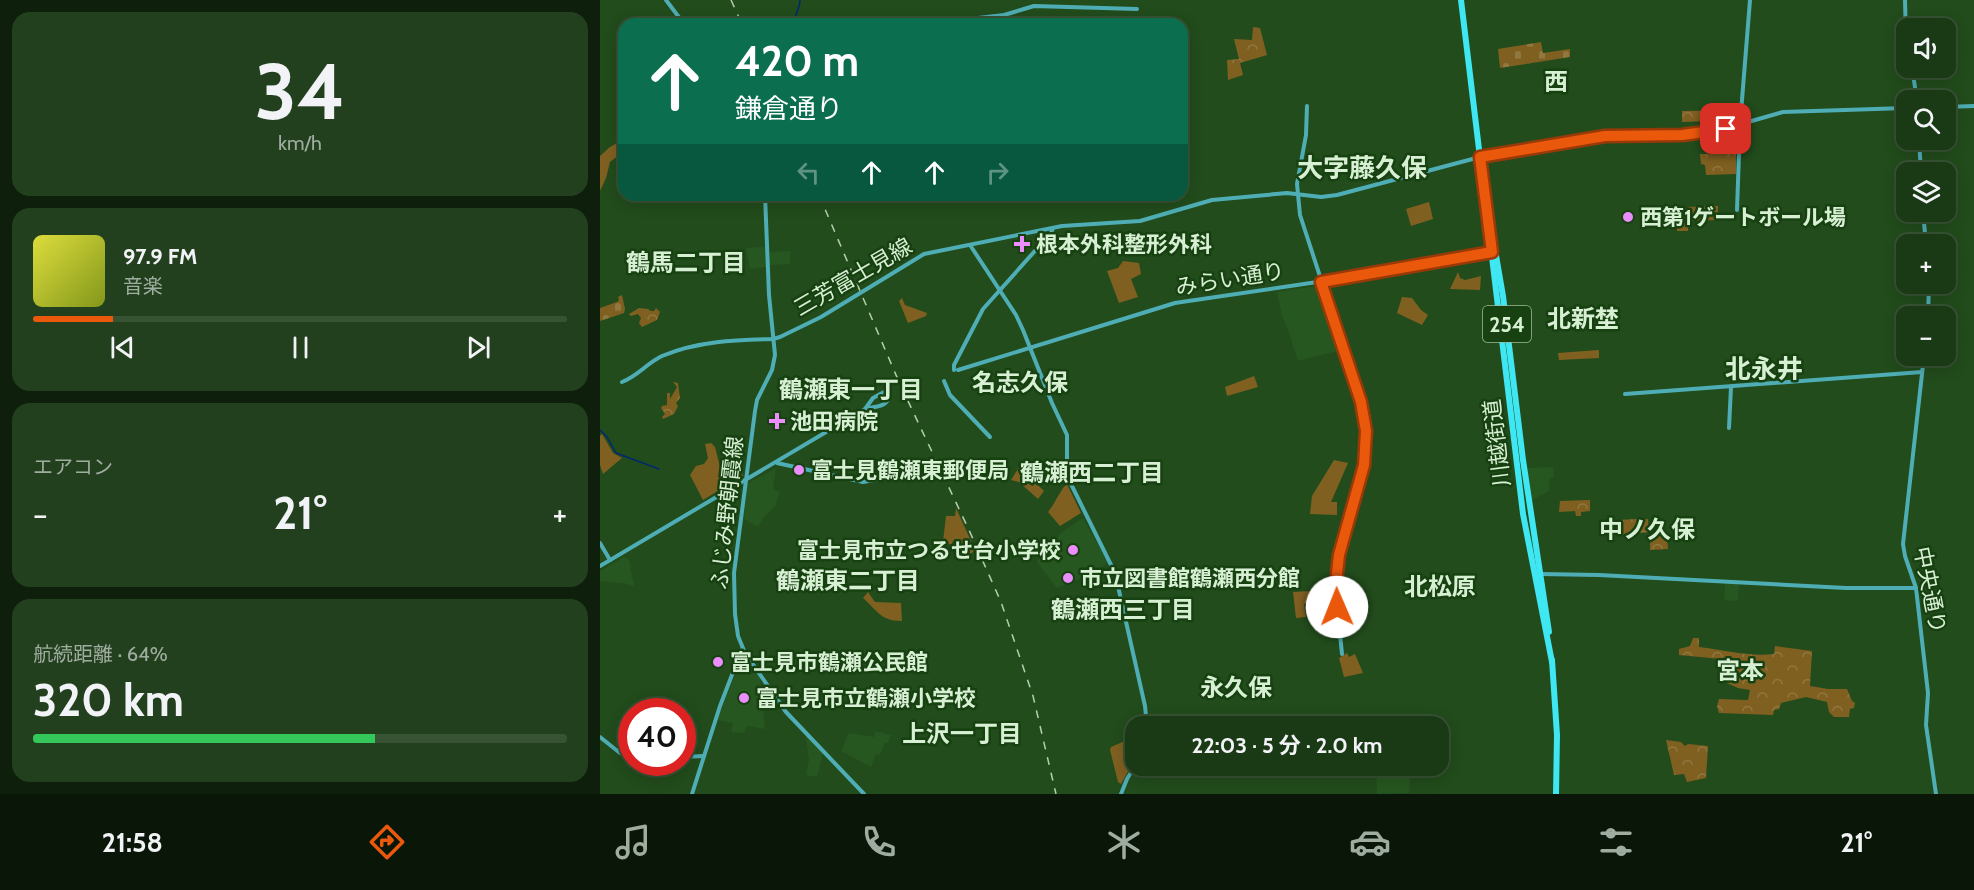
<!DOCTYPE html>
<html lang="ja">
<meta charset="utf-8">
<style>
:root{--surface:#1a3915;--page:#23401e;--text:#f1f3f6;--muted:#9faca0;--line:#385334;--accent:#ea580c}
body{margin:0;font-family:Cabin,"Noto Sans JP",sans-serif;background:var(--page);color:var(--text);height:100vh;display:flex;flex-direction:column;font-size:22px;white-space:nowrap}
*{box-sizing:border-box;margin:0}
p{font-size:20px;color:var(--muted)}
.icon{flex:none;width:33px;height:33px;fill:none;stroke:currentColor;stroke-width:2;stroke-linecap:round;stroke-linejoin:round}
.map{position:relative;flex:1;overflow:hidden}
.drawer{display:flex;flex-direction:column;gap:12px;padding:12px;background:#0e1f0c;width:600px}
.drawer>*{flex:none}
.hud{position:absolute;left:18px;top:18px;width:570px;height:183px;border-radius:18px;box-shadow:0 3px 15px #0003,0 0 0 2px var(--line);background:#0b6e4f;color:#fff;overflow:hidden}
.tools{position:absolute;left:1296px;top:18px;display:grid;gap:12px}
.tools a{display:grid;place-items:center;width:60px;height:60px;border-radius:12px;background:var(--surface);box-shadow:0 3px 15px #0003,0 0 0 2px var(--line);font-size:30px}
.speed{position:absolute;left:18px;top:698px;display:flex;gap:12px;font-size:30px;font-weight:700;text-align:center}
.speed>*{display:grid;place-content:center;width:78px;height:78px;border-radius:50%;background:var(--surface);box-shadow:0 3px 15px #0003,0 0 0 2px var(--line);line-height:1}
.speed .limit{border:9px solid #d22;background:#fff;color:#111}
.pin{position:absolute;display:grid;place-items:center;width:51px;height:51px;color:#fff;margin:-26px;border-radius:12px;box-shadow:0 3px 9px #0006}
.me{position:absolute;width:66px;margin:-33px;rotate:359deg;stroke-linejoin:round;filter:drop-shadow(0 0 4px #0008)}
.turn{display:flex;align-items:center;gap:21px;height:126px;padding:0 18px;font-size:27px}
.turn .icon{width:78px;height:78px;stroke-width:2.5}
.turn b{display:block;font-size:42px;line-height:51px}
.lanes{display:flex;align-items:center;height:57px;padding:0 18px;background:#0003;justify-content:center;gap:30px;direction:ltr}
.lanes .off{opacity:.35}
.big{font-size:45px;font-weight:700;line-height:1.1}
.drawer .tile{flex:1;display:flex;flex-direction:column;justify-content:center;gap:9px;min-width:0;padding:0 21px;border-radius:18px;background:var(--page)}
.drawer .dial{align-items:center;gap:0}
.dial b{font-size:78px;line-height:1}
.song{display:flex;align-items:center;gap:18px}
.cover{width:72px;height:72px;border-radius:9px;background:linear-gradient(135deg,hsl(60 70% 55%),hsl(70 70% 35%))}
.played{height:6px;border-radius:3px;background:linear-gradient(90deg,var(--accent) 15%,var(--line) 15%)}
.keys{display:flex;justify-content:space-around;direction:ltr}
.heat{display:flex;justify-content:space-between;align-items:center;font-size:33px;direction:ltr}
.charge{height:9px;border-radius:4px;background:linear-gradient(90deg,#34c759 64%,var(--line) 0)}
.trip{position:absolute;left:525px;top:716px;width:324px;height:60px;border-radius:18px;background:var(--surface);box-shadow:0 3px 15px #0003,0 0 0 2px var(--line);font-weight:700;line-height:60px;text-align:center}
.tab-bar{display:flex;height:96px;justify-content:space-around;align-items:center;background:#0a1708;color:var(--muted)}
.tab-bar .icon{width:42px;height:42px}
.tab-bar .selected{color:var(--accent)}
.tab-bar b{font-size:27px;color:var(--text)}
main{display:flex;flex:1;min-height:0}
.map>svg:first-child{display:block}
</style>
<main>
<section class="drawer">
<div class="tile dial"><b>34</b><p>km/h</p></div>
<div class="tile">
<div class="song"><i class="cover"></i><div><b>97.9 FM</b><p>音楽</p></div></div>
<div class="played"></div>
<div class="keys"><svg class="icon" aria-label="previous" viewBox="0 0 24 24"><path d="M18 5L8 12l10 7zM5 5v14"/></svg><svg class="icon" aria-label="pause" viewBox="0 0 24 24"><path d="M8 5v14M16 5v14"/></svg><svg class="icon" aria-label="next" viewBox="0 0 24 24"><path d="M6 5l10 7-10 7zM19 5v14"/></svg></div>
</div>
<div class="tile"><p>エアコン</p>
<div class="heat"><a>−</a><b class="big">21°</b><a>+</a></div>
</div>
<div class="tile"><p>航続距離 · 64%</p><b class="big">320 km</b><div class="charge"></div></div>
</section>
<div class="map">
<svg width="1374" height="794" viewBox="0 0 1374 794">
<defs>
<pattern id="forest-crowns" width="20" height="18" patternUnits="userSpaceOnUse" patternTransform="scale(1.5)"><rect width="20" height="18" fill="#806021"/><path d="M2 6a3 3 0 1 1 6 0M12 15a3 3 0 1 1 6 0" fill="none" stroke="#917740"/></pattern>
<pattern id="cemetery-stones" width="16" height="16" patternUnits="userSpaceOnUse" patternTransform="scale(1.5)"><rect width="16" height="16" fill="#806021"/><path d="M2 7V4a2 2 0 0 1 4 0v3zM10 15v-3a2 2 0 0 1 4 0v3z" fill="#917740"/></pattern>
</defs>
<rect width="100%" height="100%" fill="#224c1c"/>
<g fill="#275720">
<path d="M165,247L166,267L150,269L146,248Z"/>
<path d="M190,251V264L170,265V252Z"/>
<path d="M716,286L720,289L741,350L698,361L687,327L682,316L677,292Z"/>
<path d="M953,467L954,477L949,479L950,490L932,500L927,468Z"/>
<path d="M176,468L173,489L180,492L175,506L164,517L158,527L144,519L147,484Z"/>
<path d="M483,518L508,563L488,575L457,588L437,562L442,554L461,533Z"/>
<path d="M24,557L29,560L34,586L24,583L0,581V571Z"/>
<path d="M1125,583L1139,584L1138,601L1124,600Z"/>
<path d="M142,658L148,660L160,677L165,729L147,726L144,733L131,732L133,723L117,720Z"/>
<path d="M275,731L291,735L288,743H285L280,755L276,754L271,767L241,751L249,733L274,737Z"/>
<path d="M206,736L223,753L217,777L206,775L209,760Z"/>
<path d="M770,765H827V767H811L809,793L777,794L776,771H770Z"/>
</g>
<g fill="#806021">
<path d="M24,139V151L10,162L6,178L0,191V156L10,147Z"/>
<path d="M829,202L833,219L811,226L806,209Z"/>
<path d="M1088,208V231H1077V225H1061V209Z"/>
<path d="M523,261L539,263L541,274L531,279L538,297L519,303L507,271L518,268Z"/>
<path d="M858,272L860,278L865,280L881,276L880,290L850,289Z"/>
<path d="M802,297L812,298L821,310L828,315L822,325L797,313Z"/>
<path d="M302,298L305,305L327,313L326,316L308,323L299,301Z"/>
<path d="M999,350V358L959,360L958,353Z"/>
<path d="M654,376L658,387L627,396L625,387Z"/>
<path d="M2,434L13,453L22,458L3,474L0,465V436Z"/>
<path d="M111,443L115,447L121,471L144,475L103,500L90,475L96,466L104,464L108,458L105,444Z"/>
<path d="M734,460L748,463L731,502H737V515L710,514L712,496Z"/>
<path d="M419,467L444,491L438,499L419,482L411,480Z"/>
<path d="M467,484L481,513L460,526L448,512C455,504 461,488 467,484Z"/>
<path d="M356,508L375,550L367,557L359,548L360,544L353,541L351,545L343,542L346,516H355Z"/>
<path d="M712,591L714,603L704,604L706,617L696,618L693,592Z"/>
<path d="M268,592L275,602L301,603L302,621C280,621 277,610 263,598Z"/>
<path d="M747,653L749,657L755,654L763,673L744,677L739,658Z"/>
<path d="M527,740L530,748H535V759L521,784L518,782L510,750L511,747Z"/>
</g>
<g fill="url(#forest-crowns)">
<path d="M653,27L660,28L667,55L640,63L643,75L628,80L627,60L639,59L634,39L652,40Z"/>
<path d="M1138,110L1137,120L1082,122V111Z"/>
<path d="M1100,154H1136V174L1106,175L1105,165L1101,164Z"/>
<path d="M1118,206V220L1088,221V207Z"/>
<path d="M39,308L48,309L51,311H54L56,308L60,312L57,320L42,327L39,323L41,318L38,314L31,316L29,314Z"/>
<path d="M73,382L78,383L80,398L76,403L78,406L74,414L63,419L62,417L65,414L61,408L62,406L67,405V393H70V399L77,387Z"/>
<path d="M990,500V511L981,512V516H976L975,511L959,512L960,501Z"/>
<path d="M1036,519H1048L1049,532L1022,535L1019,528V520Z"/>
<path d="M1067,535L1068,549L1050,550V537Z"/>
<path d="M1093,638H1099V647C1124,650 1149,657 1174,654L1175,646L1212,651L1210,686L1228,689H1247L1252,701L1255,703L1254,708L1250,709L1249,717H1234L1229,712L1227,702L1206,697L1181,703L1179,709L1174,710L1173,715L1119,713L1117,706L1119,699L1148,700L1150,690L1138,688L1127,683L1125,670L1121,668V659L1079,655V649L1090,646Z"/>
<path d="M1066,740L1081,742L1085,746L1088,744L1108,746L1106,778L1087,782L1084,774L1074,775Z"/>
</g>
<g fill="url(#cemetery-stones)">
<path d="M941,42L943,53L970,49V57L900,68L898,49Z"/>
<path d="M22,295L25,309L24,313L0,321V308L17,302L19,300L18,297Z"/>
</g>
<g fill="none" stroke-linecap="round" stroke-linejoin="round">
<g stroke="#002870" stroke-width="1.5">
<path d="M194,24C194,15 200,9 200,0"/>
<path d="M0,430L7,437L16,453L59,469"/>
</g>
<g stroke="#4faeb5" stroke-width="4">
<path d="M66,0L84,24"/>
<path d="M1305,0L1306,39"/>
<path d="M326,24L404,15L434,6L537,9"/>
<path d="M1312,68L1317,100"/>
<path d="M707,106L706,135L697,184L700,215L758,393L767,431L764,465L743,538L737,573V604L742,654"/>
<path d="M1346,107L1374,106"/>
<path d="M1319,140L1321,172"/>
<path d="M165,195L169,295L175,355L172,370L157,400L155,411L134,573L135,614L138,636L145,653L186,712L264,794"/>
<path d="M1137,210L1140,125L1150,0"/>
<path d="M1323,212L1326,244"/>
<path d="M370,245L416,315L423,330L452,403L467,435V468L470,482L515,573L545,706L547,726"/>
<path d="M1328,316L1329,284"/>
<path d="M1324,356L1303,544L1305,556L1316,588L1328,693L1326,725L1336,794"/>
<path d="M354,370V365L383,309L451,233L453,228"/>
<path d="M358,370L575,303L778,273L891,252"/>
<path d="M344,381L350,395L390,437"/>
<path d="M22,382C38,376 47,363 62,356C98,341 135,340 173,339L180,337L221,317L324,254L462,226L540,221L612,200L687,193L721,197L737,195L880,157L991,138L1113,132L1183,112L1306,108"/>
<path d="M1025,394L1322,372"/>
<path d="M1129,428L1131,387"/>
<path d="M177,463L263,482L299,476L326,475"/>
<path d="M0,543L10,560"/>
<path d="M0,566L265,409L273,398L284,392L289,398C285,408 274,406 265,409"/>
<path d="M940,574L999,575L1246,588H1316"/>
<path d="M0,737L20,753L32,758"/>
<path d="M82,757L104,756"/>
<path d="M92,794L120,706L142,649"/>
<path d="M521,794L527,779L536,764"/>
</g>
<g stroke="#3ee7f1" stroke-width="6">
<path d="M861,0L923,514L952,662"/>
<path d="M893,238L903,296L923,460L949,632"/>
<path d="M952,660L957,735L956,794"/>
</g>
<g stroke="#b5d0b0" stroke-width="1.5" stroke-dasharray="8 8" stroke-linecap="butt">
<path d="M131,0L142,24"/>
<path d="M219,195L299,382L369,530L401,602L433,696L456,794"/>
</g>
</g>
<g fill="none" stroke-linecap="round" stroke-linejoin="round">
<g stroke="#983908" stroke-width="15">
<path id="route" d="M737,607V573L739,555L764,465L766,431L761,402L721,282L892,252L880,157L1005,136L1082,135L1126,129"/>
</g>
<use href="#route" stroke="#ea580c" stroke-width="10"/>
</g>
<g fill="#eb8dfc" stroke="#174111" stroke-width="2">
<circle cx="1028" cy="217" r="6"/>
<path d="M419 235h6v6h6v6h-6v6h-6v-6h-6v-6h6z"/>
<path d="M174 412h6v6h6v6h-6v6h-6v-6h-6v-6h6z"/>
<circle cx="199" cy="470" r="6"/>
<circle cx="473" cy="550" r="6"/>
<circle cx="468" cy="578" r="6"/>
<circle cx="118" cy="662" r="6"/>
<circle cx="144" cy="698" r="6"/>
</g>
<g text-anchor="middle" dominant-baseline="central" stroke-width="5" stroke-linejoin="round" paint-order="stroke">
<rect fill="#174111" stroke="#9dbb99" stroke-width="1.5" x="883" y="306" width="48" height="36" rx="4.5"/>
<g font-size="21" font-weight="bold" fill="#d7efd3">
<text x="907" y="324">254</text>
</g>
<g font-size="22" font-weight="bold" fill="#d7efd3" stroke="#174111" text-anchor="start">
<text x="1040" y="217">西第1ゲートボール場</text>
<text x="436" y="244">根本外科整形外科</text>
<text x="190" y="421">池田病院</text>
<text x="211" y="470">富士見鶴瀬東郵便局</text>
<text x="461" y="550" text-anchor="end">富士見市立つるせ台小学校</text>
<text x="480" y="578">市立図書館鶴瀬西分館</text>
<text x="130" y="662">富士見市鶴瀬公民館</text>
<text x="156" y="698">富士見市立鶴瀬小学校</text>
</g>
<g font-size="22" fill="#d7efd3" stroke="#174111">
<text transform="translate(253 277) rotate(-30)">三芳富士見線</text>
<text transform="translate(630 279) rotate(-9)">みらい通り</text>
<text transform="translate(897 443) rotate(-97)">川越街道</text>
<text transform="translate(127 513) rotate(-84)">ふじみ野朝霞線</text>
<text transform="translate(1330 590) rotate(79)">中央通り</text>
</g>
<g font-size="24" font-weight="bold" fill="#d7efd3" stroke="#174111">
<text x="956" y="81">西</text>
<text x="86" y="262">鶴馬二丁目</text>
<text x="983" y="318">北新埜</text>
<text x="420" y="382">名志久保</text>
<text x="251" y="389">鶴瀬東一丁目</text>
<text x="492" y="472">鶴瀬西二丁目</text>
<text x="1047" y="529">中ノ久保</text>
<text x="248" y="580">鶴瀬東二丁目</text>
<text x="840" y="586">北松原</text>
<text x="523" y="609">鶴瀬西三丁目</text>
<text x="1140" y="670">宮本</text>
<text x="636" y="687">永久保</text>
<text x="362" y="733">上沢一丁目</text>
</g>
<g font-size="26" font-weight="bold" fill="#d7efd3" stroke="#174111">
<text x="762" y="168">大字藤久保</text>
<text x="1164" y="369">北永井</text>
</g>
</g>
</svg>
<div class="tools">
<a><svg class="icon" aria-label="sound" viewBox="0 0 24 24"><path d="M4 9h4l5-4v14l-5-4H4zM17 9q2 3 0 6"/></svg></a>
<a><svg class="icon" aria-label="search" viewBox="0 0 24 24"><circle cx="10" cy="10" r="6"/><path d="M15 15l6 6"/></svg></a>
<a><svg class="icon" aria-label="layers" viewBox="0 0 24 24"><path d="M12 4l9 5-9 5-9-5zM3 14l9 5 9-5"/></svg></a>
<a>+</a>
<a>−</a>
</div>
<div class="speed"><div class="limit">40</div></div>
<div class="pin" style="left:1126px;top:129px;background:#d93025"><svg class="icon" aria-label="arrive" viewBox="0 0 24 24"><path d="M6 21V4h12l-3 4 3 4H6"/></svg></div>
<svg class="me" style="left:737px;top:607px" viewBox="-20 -20 40 40"><circle r="19" fill="#fff"/><path d="M0-13L10 11 0 6-10 11z" fill="#ea580c"/></svg>
<div class="trip">22:03 · 5 分 · 2.0 km</div>
<div class="hud">
<div class="turn"><svg class="icon" aria-label="ahead" viewBox="0 0 24 24"><path d="M12 20V5M6 11l6-6 6 6"/></svg><div><b>420 m</b>鎌倉通り</div></div>
<div class="lanes"><svg class="icon off" aria-label="left" viewBox="0 0 24 24"><path d="M17 20v-9H6M10 6l-5 5 5 5"/></svg><svg class="icon" aria-label="ahead" viewBox="0 0 24 24"><path d="M12 20V5M6 11l6-6 6 6"/></svg><svg class="icon" aria-label="ahead" viewBox="0 0 24 24"><path d="M12 20V5M6 11l6-6 6 6"/></svg><svg class="icon off" aria-label="right" viewBox="0 0 24 24"><path d="M7 20v-9h11M14 6l5 5-5 5"/></svg></div>
</div>
</div>
</main>
<nav class="tab-bar">
<b>21:58</b>
<svg class="icon selected" aria-label="directions" viewBox="0 0 24 24"><path d="M12 3l9 9-9 9-9-9zM9 14v-3h6M13 9l2 2-2 2"/></svg>
<svg class="icon" aria-label="music" viewBox="0 0 24 24"><path d="M9 18V5l10-2v13"/><circle cx="6" cy="18" r="3"/><circle cx="16" cy="16" r="3"/></svg>
<svg class="icon" aria-label="phone" viewBox="0 0 24 24"><path d="M5 4h4l2 5-3 2q2 4 5 5l2-3 5 2v4C11 20 4 13 5 4z"/></svg>
<svg class="icon" aria-label="climate" viewBox="0 0 24 24"><path d="M12 3v18M4 7l16 10M4 17L20 7"/></svg>
<svg class="icon" aria-label="car" viewBox="0 0 24 24"><path d="M5 17H2v-5l4-1 3-4h7l3 4 3 1v5h-3M9 17h6M6 11h13"/><circle cx="7" cy="17" r="2"/><circle cx="17" cy="17" r="2"/></svg>
<svg class="icon" aria-label="filters" viewBox="0 0 24 24"><path d="M4 7h16M4 17h16"/><circle cx="9" cy="7" r="2"/><circle cx="15" cy="17" r="2"/></svg>
<b>21°</b>
</nav>
